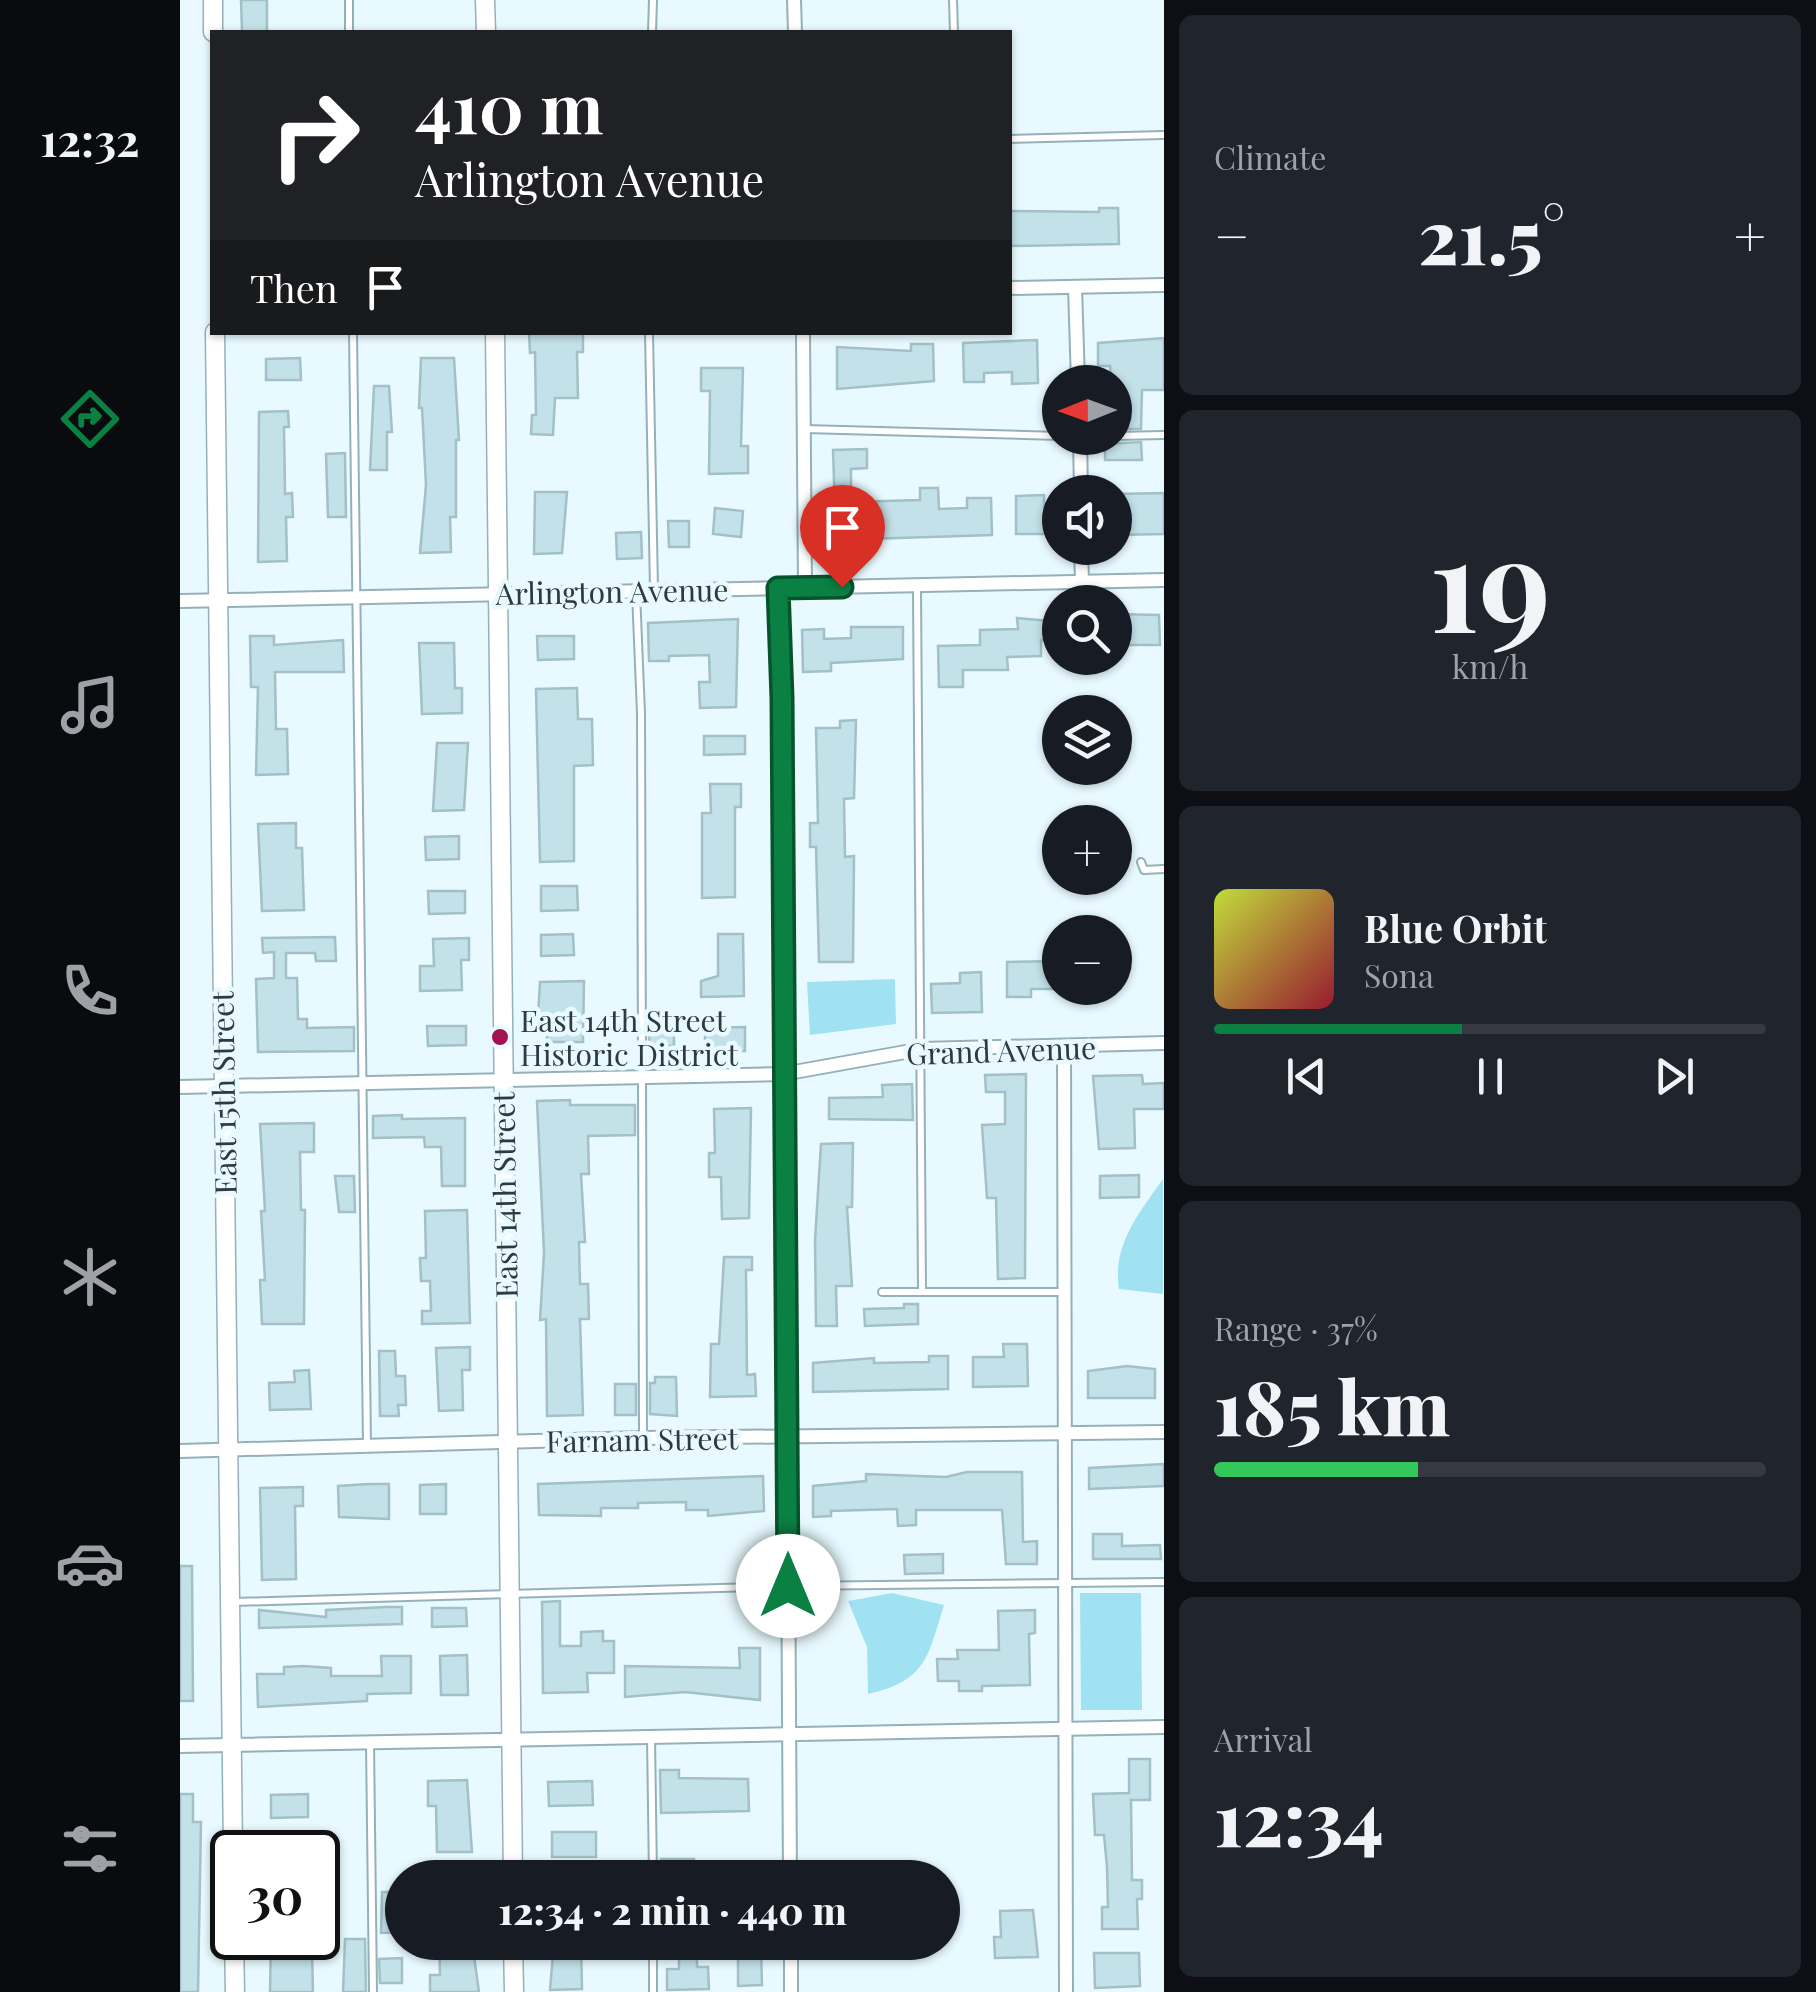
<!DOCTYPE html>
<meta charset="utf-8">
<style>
:root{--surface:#171b24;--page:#20242c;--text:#f1f3f6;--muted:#9ea1a6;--line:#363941;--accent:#0b8043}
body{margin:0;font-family:"Playfair Display",serif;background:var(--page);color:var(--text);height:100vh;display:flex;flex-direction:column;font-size:38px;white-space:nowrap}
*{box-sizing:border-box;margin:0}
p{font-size:32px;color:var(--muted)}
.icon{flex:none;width:55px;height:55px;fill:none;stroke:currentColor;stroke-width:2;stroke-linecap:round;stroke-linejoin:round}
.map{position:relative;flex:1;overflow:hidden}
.sheet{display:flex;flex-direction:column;gap:15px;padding:15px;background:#0d0f14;width:652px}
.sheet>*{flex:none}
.guide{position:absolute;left:30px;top:30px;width:802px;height:305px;border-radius:0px;box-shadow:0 2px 8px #0004;background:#202124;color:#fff;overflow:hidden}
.needle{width:65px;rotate:269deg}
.fabs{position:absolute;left:862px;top:365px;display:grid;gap:20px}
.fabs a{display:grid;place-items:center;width:90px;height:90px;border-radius:50%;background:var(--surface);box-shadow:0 2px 8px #0004;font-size:50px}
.speed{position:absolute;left:30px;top:1830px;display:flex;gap:20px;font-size:50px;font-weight:700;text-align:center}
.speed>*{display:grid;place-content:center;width:130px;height:130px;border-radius:50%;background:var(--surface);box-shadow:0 2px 8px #0004;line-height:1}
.speed .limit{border:5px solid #111;border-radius:15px;background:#fff;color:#111}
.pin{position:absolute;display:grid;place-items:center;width:85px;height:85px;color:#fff;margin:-102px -42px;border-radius:50% 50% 50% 0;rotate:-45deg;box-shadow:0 0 10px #0007}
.pin .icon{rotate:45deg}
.me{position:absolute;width:110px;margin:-55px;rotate:0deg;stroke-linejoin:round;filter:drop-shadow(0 0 8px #0008)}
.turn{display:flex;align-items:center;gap:35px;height:210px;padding:0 40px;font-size:45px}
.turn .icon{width:130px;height:130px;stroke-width:2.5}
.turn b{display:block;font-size:70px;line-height:85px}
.then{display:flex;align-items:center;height:95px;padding:0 40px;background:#0003;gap:20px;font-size:38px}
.big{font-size:75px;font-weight:800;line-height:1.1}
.sheet .card{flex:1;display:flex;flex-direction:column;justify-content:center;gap:15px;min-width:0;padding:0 35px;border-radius:15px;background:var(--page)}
.sheet .dial{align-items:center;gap:0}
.dial b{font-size:130px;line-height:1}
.song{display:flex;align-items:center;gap:30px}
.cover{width:120px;height:120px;border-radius:15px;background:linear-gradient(135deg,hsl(70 70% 55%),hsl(350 70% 35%))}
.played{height:10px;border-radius:5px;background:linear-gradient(90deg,var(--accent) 45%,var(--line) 45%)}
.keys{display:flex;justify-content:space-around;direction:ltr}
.heat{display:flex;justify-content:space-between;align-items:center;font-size:55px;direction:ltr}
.charge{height:15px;border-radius:8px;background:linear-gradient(90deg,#34c759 37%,var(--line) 0)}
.trip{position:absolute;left:205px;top:1860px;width:575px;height:100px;border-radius:50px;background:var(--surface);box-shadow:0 2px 8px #0004;font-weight:800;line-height:100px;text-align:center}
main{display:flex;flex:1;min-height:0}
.tabs{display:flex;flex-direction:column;width:180px;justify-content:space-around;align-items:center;background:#090b0e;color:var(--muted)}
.tabs .icon{width:70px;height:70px}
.tabs .current{color:var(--accent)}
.tabs b{font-size:45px;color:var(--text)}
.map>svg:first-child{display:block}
</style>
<main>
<nav class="tabs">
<b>12:32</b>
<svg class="icon current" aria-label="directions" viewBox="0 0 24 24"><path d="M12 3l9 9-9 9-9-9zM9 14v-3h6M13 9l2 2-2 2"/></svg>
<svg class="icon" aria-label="music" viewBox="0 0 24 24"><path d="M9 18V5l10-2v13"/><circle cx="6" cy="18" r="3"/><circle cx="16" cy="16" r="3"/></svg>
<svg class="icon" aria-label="phone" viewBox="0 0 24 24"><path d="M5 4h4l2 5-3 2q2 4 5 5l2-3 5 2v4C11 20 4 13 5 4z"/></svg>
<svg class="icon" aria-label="climate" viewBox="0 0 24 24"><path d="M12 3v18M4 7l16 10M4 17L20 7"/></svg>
<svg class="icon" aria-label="car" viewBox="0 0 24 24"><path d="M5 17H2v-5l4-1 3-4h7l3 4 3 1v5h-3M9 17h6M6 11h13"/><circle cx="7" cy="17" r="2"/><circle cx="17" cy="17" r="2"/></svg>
<svg class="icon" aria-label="filters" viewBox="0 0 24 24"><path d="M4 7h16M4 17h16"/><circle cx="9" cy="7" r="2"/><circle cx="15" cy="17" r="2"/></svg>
</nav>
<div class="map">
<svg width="984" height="1992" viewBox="0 0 984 1992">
<rect width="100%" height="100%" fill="#e8faff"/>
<g fill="#a0e2f1">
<path d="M715,979L716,1024L630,1035L627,982Z"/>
<path d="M983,1179V1294L939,1289C932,1245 959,1213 983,1179Z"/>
<path d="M712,1593L764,1605C748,1656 747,1681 688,1694L687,1647L668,1601Z"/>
<path d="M900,1593H961L962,1710H901Z"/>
</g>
<g fill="#c3e1e8" stroke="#a2c0c6" stroke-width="2.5">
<path d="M61,0H87V32H62Z"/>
<path d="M919,208H938L939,244L830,246V211L919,212Z"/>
<path d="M349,332H403V352H397L398,398H375L373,435L351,434L352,415H356L355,352L350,353Z"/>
<path d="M984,338V390H962L961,429H935V382H931L930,366H918V343Z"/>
<path d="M857,340L858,383L832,384V372L804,373V382H784L783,343Z"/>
<path d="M731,344H753L754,381L657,389V347L731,351Z"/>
<path d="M120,358L121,380H86V359Z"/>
<path d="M241,358H274L279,440H276V517H270L271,552L240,553L246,485L242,408H239Z"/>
<path d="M521,368H563L561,446H568V473L529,474L530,391H521Z"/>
<path d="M194,386H209L212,432H207V470H190Z"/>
<path d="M108,411L109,427H104L105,494L112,493L113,517H106L107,561L78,562L79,412Z"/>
<path d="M961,442L962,460H925V444Z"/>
<path d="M687,449V468L671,469V502L740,500V488H758L759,509L787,508V498H811L812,535L656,540L653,450Z"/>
<path d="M165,453L166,517H148L146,454Z"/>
<path d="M355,492H387L382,553L354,554Z"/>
<path d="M984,493V534L935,535V494Z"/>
<path d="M864,495L865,534H836V496Z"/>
<path d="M535,508L563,511L561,537L533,534Z"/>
<path d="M488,521H509V547H489Z"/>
<path d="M461,532L462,558L437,559L436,533Z"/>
<path d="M935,614L979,615L980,645H935Z"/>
<path d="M837,618L880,622V640H861V656L827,657L828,670H783V687H759L758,646L800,645V630L838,629Z"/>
<path d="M558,619L556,707L520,708L519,682H530L529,655L489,656V661H469L468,623Z"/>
<path d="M671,627H723V659L651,663V671L623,672L622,630L644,629V639L671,638Z"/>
<path d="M70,636H94V645L163,640L164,672H95L96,729H107L108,774L76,775L78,687H71Z"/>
<path d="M357,636H394V659L358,660Z"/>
<path d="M239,643H274L275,688H282V713L242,714Z"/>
<path d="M397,688L398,719H412L413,765L394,766V861L360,862L356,689Z"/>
<path d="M676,720L674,798L664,799L665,857L674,856L673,962H639L636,847H630V823H638L636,728H660V721Z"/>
<path d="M524,736H565V754L524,755Z"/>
<path d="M257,743H288L284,810L253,811Z"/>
<path d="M530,784H561V807H555V897L522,898V813H531Z"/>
<path d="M116,823V848H122L124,910L82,911L78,824Z"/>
<path d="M279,836V859L246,860L245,837Z"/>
<path d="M361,886H397L398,910L361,911Z"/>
<path d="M248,891H285V913L249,914Z"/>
<path d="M393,934L394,955L361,956V935Z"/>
<path d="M538,934H563L564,996L521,997V981L538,976Z"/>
<path d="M155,937L156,961H136L135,953H106V978H117L118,1019H127V1028L174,1027V1051L78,1052L76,979L94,978V952L83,953L82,938Z"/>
<path d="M289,938V960H281L282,990L240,991V966H254L253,939Z"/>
<path d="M880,961V989H851V997H827V962Z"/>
<path d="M801,972L802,1012L752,1013L751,984L780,983V973Z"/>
<path d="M404,981L403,1042H367V1033H357L360,982Z"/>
<path d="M494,1022V1046H469V1023Z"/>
<path d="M247,1026H286V1045L248,1046Z"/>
<path d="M565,1027V1051L525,1052V1028Z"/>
<path d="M846,1074L845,1278L818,1279L816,1198H807L802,1125L825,1124V1092H806L805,1075Z"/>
<path d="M962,1075L963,1084L984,1083V1109H954L955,1148L919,1149L913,1076Z"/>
<path d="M732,1084L733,1120L649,1119V1098L703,1097L702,1085Z"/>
<path d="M390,1100V1105H455V1135L408,1136L409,1174H401L405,1242H399L400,1284H408L409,1319H400L403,1415L367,1416L366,1319L360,1320L364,1253L357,1101Z"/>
<path d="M571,1108L569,1218L542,1219L541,1177H529V1153H535L534,1109Z"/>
<path d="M222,1115V1119L285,1118V1186H262L261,1147H245L244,1137L193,1138V1116Z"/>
<path d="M134,1123V1152H120L121,1210H125L124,1324H82L80,1280H85L81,1211H85L80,1124Z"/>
<path d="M673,1143L672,1207H667L672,1286H656L657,1326H636L635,1240L641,1144Z"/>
<path d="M959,1175V1197L920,1198V1176Z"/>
<path d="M155,1176H174L175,1212H159Z"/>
<path d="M287,1210L290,1323L242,1324V1311H251L250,1281H241L240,1258H246L245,1211Z"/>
<path d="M544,1257H572V1270H566L567,1375L575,1374L576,1396L530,1397L531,1344H539Z"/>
<path d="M724,1304H738V1324L685,1326L684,1309L724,1308Z"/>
<path d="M823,1344H847L848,1386L793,1387V1357H824Z"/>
<path d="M290,1347V1370H282L283,1410L259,1411L256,1348Z"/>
<path d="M199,1351H215L216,1376H225L226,1405H218L219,1416H200Z"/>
<path d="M749,1356H768V1389L633,1392V1363L694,1358V1363L749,1362Z"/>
<path d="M947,1366L975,1369V1398H908V1371Z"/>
<path d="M129,1370L131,1409L90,1410L89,1383L115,1382L114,1371Z"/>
<path d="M475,1377H496L497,1416L470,1414V1383H475Z"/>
<rect x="435" y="1384" width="21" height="31"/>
<path d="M984,1464V1486L909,1489V1468Z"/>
<path d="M787,1472H842L843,1542L857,1541V1564H826L822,1510H736V1525L718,1526L717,1509L651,1511V1516L633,1517V1486L686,1481V1474L766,1477Z"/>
<path d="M583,1476L584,1511L528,1516V1510H506V1502L458,1503V1508H421V1516L359,1515L358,1484Z"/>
<path d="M189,1484H209V1519L159,1517L158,1486Z"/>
<path d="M266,1484V1514H240V1485Z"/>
<path d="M123,1487V1506H115L116,1579L82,1580L80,1488Z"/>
<path d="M913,1534H942V1546L980,1545L981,1559H913Z"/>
<path d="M763,1554V1573L725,1574L724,1555Z"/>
<path d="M0,1566H12L13,1701H0Z"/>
<path d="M380,1601V1646H401V1632L423,1631V1641H434V1673H407L408,1692L363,1693L362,1602Z"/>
<path d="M206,1607H222V1624L79,1628V1610L146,1617V1610Z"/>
<path d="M252,1608H286L287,1626L252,1627Z"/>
<path d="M855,1610V1633L849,1634L850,1685L802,1686V1691H779V1681H758L757,1659H778L777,1650H819L818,1611Z"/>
<path d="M559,1648H580V1700L505,1692L445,1697V1666L560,1668Z"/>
<path d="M287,1655L288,1695H261L260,1656Z"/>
<path d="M201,1656H231V1693L187,1694V1701L78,1707L77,1674H104V1667L123,1666L151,1668V1676H202Z"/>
<path d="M949,1759H970V1800H951L952,1880H962V1899H957L958,1929H922V1907H928L927,1867L924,1835H915L913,1794L949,1793Z"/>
<path d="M480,1770H499V1778L568,1779L569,1811L481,1813Z"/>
<path d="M287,1780L292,1852H257L256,1806H248V1781Z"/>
<path d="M412,1781L413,1805L369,1806L368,1782Z"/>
<path d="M0,1794H13V1822H21L18,1992H0Z"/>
<path d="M128,1794V1817L91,1818V1795Z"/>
<rect x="372" y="1832" width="44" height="25"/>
<path d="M481,1859H514V1878H482Z"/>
<path d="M202,1892H221L222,1932L201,1933Z"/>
<path d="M853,1910L858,1957L815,1958L814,1937H821L820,1911Z"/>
<path d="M91,1938H137V1952H132L133,1992H90Z"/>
<path d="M165,1939H185L186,1992H163Z"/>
<path d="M259,1942H292L299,1992H250V1975H260Z"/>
<path d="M374,1942H401L402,1989L370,1990Z"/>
<path d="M581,1948L582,1985L558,1986V1949Z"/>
<path d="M914,1953H959L960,1986L915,1988Z"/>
<path d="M222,1958V1983H200L199,1959Z"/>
<path d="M517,1958V1967H528L529,1989L487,1990V1969H499V1959Z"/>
</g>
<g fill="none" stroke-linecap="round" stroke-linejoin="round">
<g stroke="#94b1b8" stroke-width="10">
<g id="lane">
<path d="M169,0V32"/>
<path d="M773,0L774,32"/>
<path d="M472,32L473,0"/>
<path d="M830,139L984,135"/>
<path d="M173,332L187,1444"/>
<path d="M469,332L474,589"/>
<path d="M625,429L880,436"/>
<path d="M935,436L984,435"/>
<path d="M737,588L742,1291"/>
<path d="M456,592L461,713L463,1437"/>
<path d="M961,862L964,870L984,869"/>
<path d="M702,1292H883"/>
<path d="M53,1602L608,1586L984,1582"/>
<path d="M471,1736L473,1878"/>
<path d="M190,1742L193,1992"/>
<path d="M473,1942V1992"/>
</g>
</g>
<g stroke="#94b1b8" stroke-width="16">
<g id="street">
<path d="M614,0L615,32"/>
<path d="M895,287L898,382"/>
<path d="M830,288L984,285"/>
<path d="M623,332L625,587"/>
<path d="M900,438L901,492"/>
<path d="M901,548L902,582"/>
<path d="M597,588L603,698L610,1878"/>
<path d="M0,601L984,580"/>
<path d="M884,1047L886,1992"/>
<path d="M0,1087L603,1074L742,1049L984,1043"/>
<path d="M0,1451L463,1438L984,1432"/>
<path d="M0,1746L984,1727"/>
<path d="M611,1942V1992"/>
</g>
</g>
<g stroke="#94b1b8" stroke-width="21">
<g id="secondary">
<path d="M33,0V32"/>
<path d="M305,0L306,32"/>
<path d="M35,332L53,1852"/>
<path d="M315,332L333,1878"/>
<path d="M54,1938L55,1992"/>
<path d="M333,1942L334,1992"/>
</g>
</g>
<use href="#lane" stroke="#fff" stroke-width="6"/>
<use href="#street" stroke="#fff" stroke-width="12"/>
<use href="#secondary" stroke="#fff" stroke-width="18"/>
</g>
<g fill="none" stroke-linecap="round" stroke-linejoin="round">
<g stroke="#07532c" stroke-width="25">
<path id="route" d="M608,1586L602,698L598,588L662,587"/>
</g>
<use href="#route" stroke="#0b8043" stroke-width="18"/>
</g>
<circle fill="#a51252" stroke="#e8faff" stroke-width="4" cx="320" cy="1037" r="10"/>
<g text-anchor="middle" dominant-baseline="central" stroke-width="9" stroke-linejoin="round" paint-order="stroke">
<g font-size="30" fill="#2e3a3d" stroke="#e8faff">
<text transform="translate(432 591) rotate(-1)">Arlington Avenue</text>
<text transform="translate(821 1050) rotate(-2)">Grand Avenue</text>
<text transform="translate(43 1093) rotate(-91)">East 15th Street</text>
<text transform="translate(324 1195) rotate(-91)">East 14th Street</text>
<text transform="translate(462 1439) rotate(-1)">Farnam Street</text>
</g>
<g font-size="30" fill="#2e3a3d" stroke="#e8faff" text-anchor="start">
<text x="340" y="1020">East 14th Street<tspan x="340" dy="34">Historic District</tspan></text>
</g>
</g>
</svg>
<div class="fabs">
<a><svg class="needle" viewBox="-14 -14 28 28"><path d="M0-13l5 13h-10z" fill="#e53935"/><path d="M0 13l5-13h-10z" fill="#9ea1a6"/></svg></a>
<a><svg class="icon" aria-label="sound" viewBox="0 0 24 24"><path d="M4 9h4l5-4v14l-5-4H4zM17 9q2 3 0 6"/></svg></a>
<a><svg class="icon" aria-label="search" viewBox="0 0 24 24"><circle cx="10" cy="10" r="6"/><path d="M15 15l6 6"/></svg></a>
<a><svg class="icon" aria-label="layers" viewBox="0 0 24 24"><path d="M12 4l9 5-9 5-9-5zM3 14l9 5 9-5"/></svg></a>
<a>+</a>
<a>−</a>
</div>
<div class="speed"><div class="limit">30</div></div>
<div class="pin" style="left:662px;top:587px;background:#d93025"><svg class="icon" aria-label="arrive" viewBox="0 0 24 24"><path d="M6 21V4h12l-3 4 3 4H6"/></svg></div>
<svg class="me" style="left:608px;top:1586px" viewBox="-20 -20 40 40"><circle r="19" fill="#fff"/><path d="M0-13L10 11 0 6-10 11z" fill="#0b8043"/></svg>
<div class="trip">12:34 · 2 min · 440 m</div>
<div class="guide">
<div class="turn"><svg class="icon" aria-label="right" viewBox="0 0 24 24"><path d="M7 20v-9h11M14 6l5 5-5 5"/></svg><div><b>410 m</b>Arlington Avenue</div></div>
<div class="then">Then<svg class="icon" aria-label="arrive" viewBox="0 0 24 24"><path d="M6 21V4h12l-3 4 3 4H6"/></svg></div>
</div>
</div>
<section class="sheet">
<div class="card"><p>Climate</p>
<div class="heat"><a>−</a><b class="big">21.5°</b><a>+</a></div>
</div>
<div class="card dial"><b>19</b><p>km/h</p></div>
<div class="card">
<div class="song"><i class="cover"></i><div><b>Blue Orbit</b><p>Sona</p></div></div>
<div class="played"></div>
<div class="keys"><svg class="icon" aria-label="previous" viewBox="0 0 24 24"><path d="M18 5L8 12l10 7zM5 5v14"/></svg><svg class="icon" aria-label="pause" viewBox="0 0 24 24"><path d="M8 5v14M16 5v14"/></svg><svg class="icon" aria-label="next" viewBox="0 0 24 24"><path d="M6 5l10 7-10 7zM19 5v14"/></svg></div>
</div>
<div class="card"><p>Range · 37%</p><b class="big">185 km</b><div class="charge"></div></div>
<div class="card"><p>Arrival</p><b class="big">12:34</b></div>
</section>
</main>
